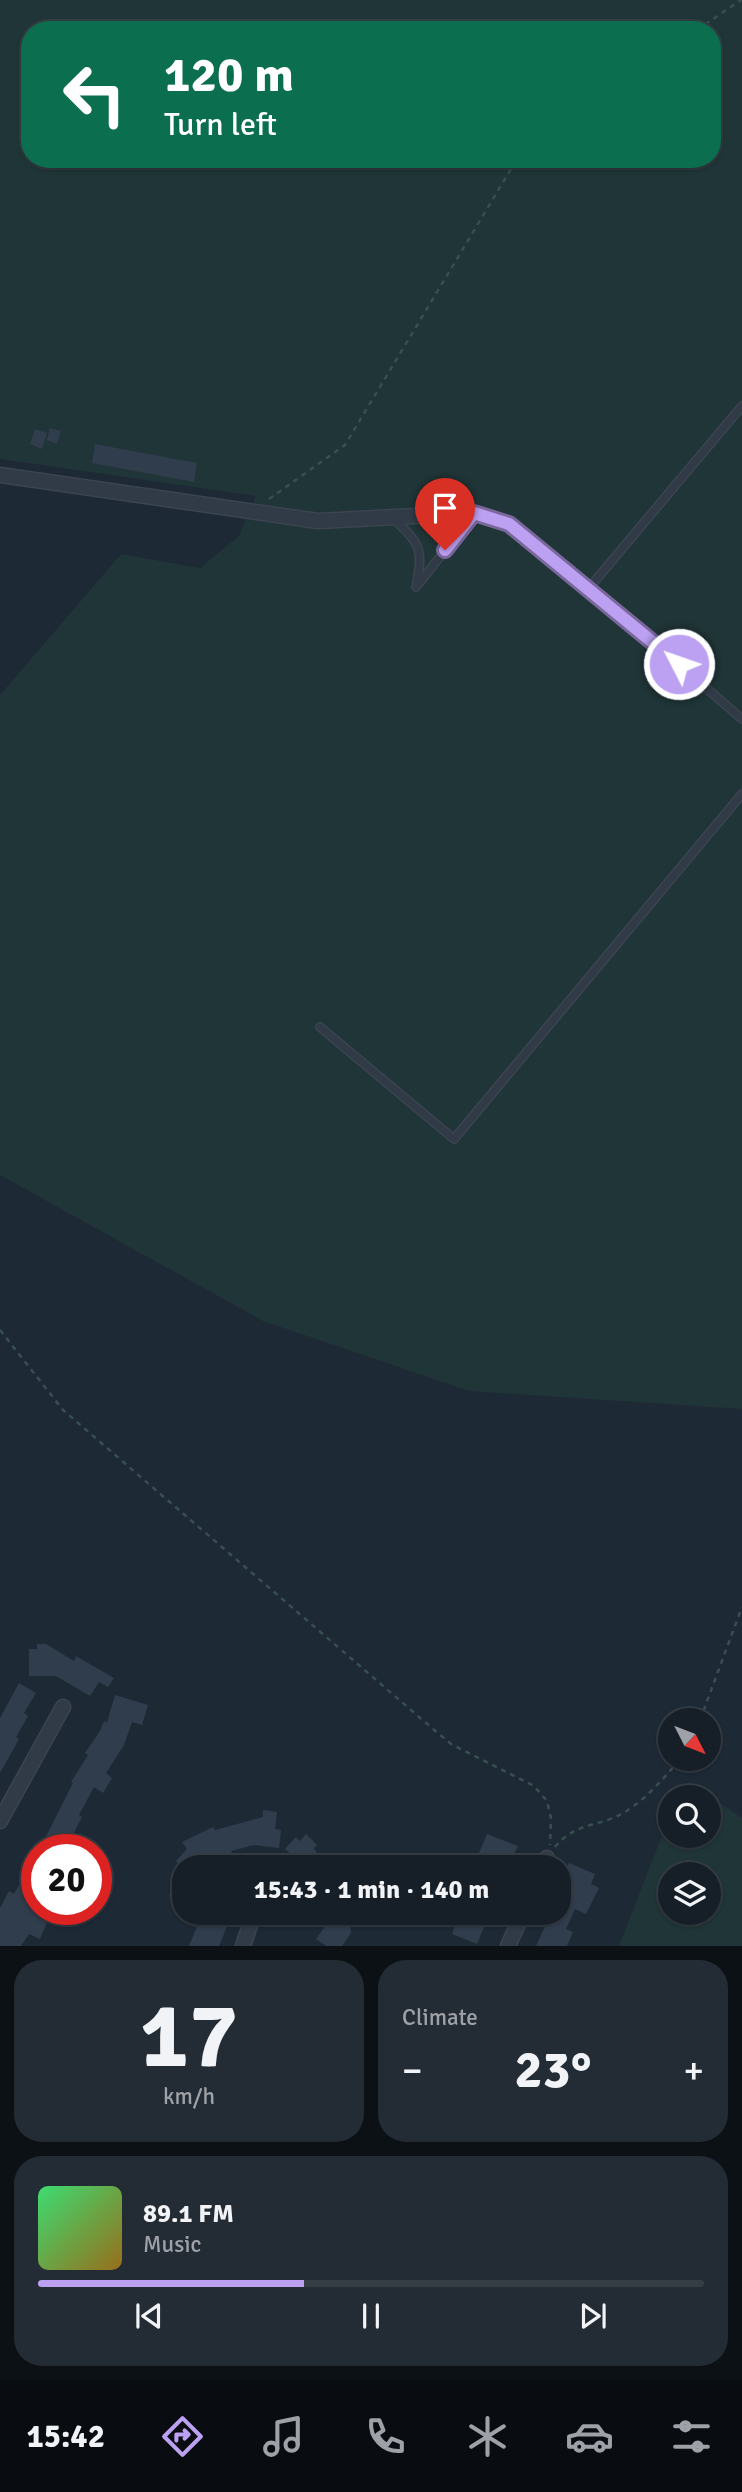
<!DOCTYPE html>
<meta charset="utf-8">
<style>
:root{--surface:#161f28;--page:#232c34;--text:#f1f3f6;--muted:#9ea2a8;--line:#353d45;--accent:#bca0f2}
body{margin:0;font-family:Signika,sans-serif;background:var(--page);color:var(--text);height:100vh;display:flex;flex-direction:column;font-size:26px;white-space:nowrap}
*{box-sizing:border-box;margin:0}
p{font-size:23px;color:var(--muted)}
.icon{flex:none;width:38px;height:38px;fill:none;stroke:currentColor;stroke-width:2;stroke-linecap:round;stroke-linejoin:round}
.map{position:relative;height:1946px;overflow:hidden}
.panel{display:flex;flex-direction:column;gap:14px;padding:14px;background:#0c1116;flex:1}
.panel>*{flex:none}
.banner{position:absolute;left:21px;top:21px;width:700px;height:147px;border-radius:28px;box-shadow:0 2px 5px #0004,0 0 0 2px var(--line);background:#0b6e4f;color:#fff;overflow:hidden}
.needle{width:46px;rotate:132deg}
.controls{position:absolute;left:658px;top:1708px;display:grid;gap:14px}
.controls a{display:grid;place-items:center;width:63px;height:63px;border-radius:50%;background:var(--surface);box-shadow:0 2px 5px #0004,0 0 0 2px var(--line);font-size:35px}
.speed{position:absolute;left:21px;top:1834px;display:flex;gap:14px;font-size:35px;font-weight:700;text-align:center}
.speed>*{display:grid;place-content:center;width:91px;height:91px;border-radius:50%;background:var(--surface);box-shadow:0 2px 5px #0004,0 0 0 2px var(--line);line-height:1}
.speed .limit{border:10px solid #d22;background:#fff;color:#111}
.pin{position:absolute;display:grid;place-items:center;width:60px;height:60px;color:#fff;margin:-72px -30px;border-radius:50% 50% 50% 0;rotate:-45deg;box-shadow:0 0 7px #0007}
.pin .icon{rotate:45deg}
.me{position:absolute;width:77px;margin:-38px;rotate:311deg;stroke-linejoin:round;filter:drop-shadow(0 0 5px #0008)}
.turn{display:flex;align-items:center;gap:24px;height:147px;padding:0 28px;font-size:32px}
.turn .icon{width:91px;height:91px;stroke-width:2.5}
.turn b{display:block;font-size:49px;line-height:60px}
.big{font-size:52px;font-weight:700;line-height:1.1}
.panel .widget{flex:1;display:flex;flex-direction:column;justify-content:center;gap:10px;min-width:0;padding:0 24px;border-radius:28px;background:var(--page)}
.panel .dial{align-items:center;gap:0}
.dial b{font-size:91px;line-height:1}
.song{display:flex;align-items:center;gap:21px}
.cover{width:84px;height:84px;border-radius:10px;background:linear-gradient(135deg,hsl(140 70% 55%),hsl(40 70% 35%))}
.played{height:7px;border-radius:4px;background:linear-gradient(90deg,var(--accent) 40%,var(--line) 40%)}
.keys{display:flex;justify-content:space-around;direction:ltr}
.heat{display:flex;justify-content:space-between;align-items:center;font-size:38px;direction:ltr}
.panel .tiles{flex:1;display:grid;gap:14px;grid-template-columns:1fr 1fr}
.widget:last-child{grid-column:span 2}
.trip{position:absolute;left:172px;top:1855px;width:399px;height:70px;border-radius:28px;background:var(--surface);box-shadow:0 2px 5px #0004,0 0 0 2px var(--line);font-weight:700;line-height:70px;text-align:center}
.tab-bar{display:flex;height:112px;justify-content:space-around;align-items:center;background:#090c10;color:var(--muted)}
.tab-bar .icon{width:49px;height:49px}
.tab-bar .on{color:var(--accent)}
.tab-bar b{font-size:32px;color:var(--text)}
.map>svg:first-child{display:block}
</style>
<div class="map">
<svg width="742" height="1946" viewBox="0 0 742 1946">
<rect width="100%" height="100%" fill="#1e2936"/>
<g fill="#203537" fill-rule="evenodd">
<path d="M0,0H742V1409L469,1391L263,1321L0,1175V695L121,554L200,568L239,536L256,496L0,459ZM30,30H712V159H30Z"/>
<path d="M712,1798L742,1818V1946H619L661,1838L670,1831V1836H709V1800ZM709,1874V1913H670V1874Z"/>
</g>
<g fill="#303d4d">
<path d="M50,428L61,431L57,444L47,440Z"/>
<path d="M35,429L47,433L42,449L30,444Z"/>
<path d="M95,444L197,463L194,482L92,463Z"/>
<path d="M37,1644H46L74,1661L76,1656L114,1678L108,1687L99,1682L90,1696L56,1676H29V1649H37Z"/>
<path d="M19,1683L36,1693L24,1713L28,1716L16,1737L19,1739L0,1773V1718Z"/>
<path d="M115,1695L148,1705L142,1725L132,1722L124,1745L106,1773L112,1778L103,1793L94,1787L79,1815L82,1817L65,1850H39L73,1783L71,1782L88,1755L85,1753L100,1731L104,1721L107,1722Z"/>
<path d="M263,1810L277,1812L275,1829L281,1830L279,1848L254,1845L231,1851L232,1853L206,1867H184V1903L169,1896L182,1867L176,1861L187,1849L182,1842L213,1827L215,1830L263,1817Z"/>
<path d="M306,1834L317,1845L314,1848L324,1867H305L285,1849L296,1837L300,1841Z"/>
<path d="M487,1834L518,1846L508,1867H473Z"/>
<path d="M37,1858V1909H53L40,1939L29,1934L21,1946H0V1908L9,1891L14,1894L19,1885L23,1887Z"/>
<path d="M569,1863L595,1874L591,1884L599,1888L586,1914L575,1909L566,1929L573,1932L567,1946H536L551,1913H558V1886Z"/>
<path d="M325,1913H349L351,1933L342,1946H326L316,1939L326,1925Z"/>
<path d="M433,1913H490L477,1944L452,1934L456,1922Z"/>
<path d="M202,1914L228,1924L219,1946H189Z"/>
</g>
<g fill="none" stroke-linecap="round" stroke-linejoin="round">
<g stroke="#3b4450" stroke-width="10">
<g id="service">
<path d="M393,518C422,546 423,549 416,587L474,514"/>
<path d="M509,524L637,628L742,719"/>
<path d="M589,588L742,406"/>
<path d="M320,1027L454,1139L742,794"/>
</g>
</g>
<g stroke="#3b4450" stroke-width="17">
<g id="minor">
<path d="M0,475L318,521L474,513L509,524"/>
<path d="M0,1821L63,1707"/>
<path d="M543,1867L547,1858"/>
<path d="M242,1913L248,1917L257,1919L266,1913"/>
<path d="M243,1946L252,1919"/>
<path d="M508,1946L523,1913"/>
</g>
</g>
<g stroke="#384f50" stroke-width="2.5" stroke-dasharray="5 5" stroke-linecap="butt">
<path d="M697,30L741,0"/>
<path d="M269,499L345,445L517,159"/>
<path d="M0,1330L63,1410L433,1729L451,1744L534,1786L547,1801L551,1818L550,1845"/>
<path d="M700,1720L742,1607"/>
<path d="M555,1847C577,1820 602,1828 628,1810C648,1797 665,1777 680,1759"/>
</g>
<use href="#service" stroke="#313b47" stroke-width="7"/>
<use href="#minor" stroke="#313b47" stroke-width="14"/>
</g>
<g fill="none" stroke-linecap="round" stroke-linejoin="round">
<g stroke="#7a689d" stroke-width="18">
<path id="route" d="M445,550L474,513L509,524L679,664"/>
</g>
<use href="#route" stroke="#bca0f2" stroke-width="12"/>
</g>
</svg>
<div class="controls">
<a><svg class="needle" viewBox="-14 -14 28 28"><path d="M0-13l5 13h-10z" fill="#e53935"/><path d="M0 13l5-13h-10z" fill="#9ea2a8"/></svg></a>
<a><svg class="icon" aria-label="search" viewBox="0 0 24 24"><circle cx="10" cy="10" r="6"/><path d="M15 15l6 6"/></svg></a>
<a><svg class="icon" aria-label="layers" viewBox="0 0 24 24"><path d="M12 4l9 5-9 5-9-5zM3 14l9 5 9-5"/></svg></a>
</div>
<div class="speed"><div class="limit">20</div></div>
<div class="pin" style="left:445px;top:550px;background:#d93025"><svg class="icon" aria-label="arrive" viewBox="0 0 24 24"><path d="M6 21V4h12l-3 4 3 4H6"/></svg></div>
<svg class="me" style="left:679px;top:664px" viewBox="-20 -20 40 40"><circle r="17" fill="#bca0f2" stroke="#fff" stroke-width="3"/><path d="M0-11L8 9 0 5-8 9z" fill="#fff"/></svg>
<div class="trip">15:43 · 1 min · 140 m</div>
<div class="banner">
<div class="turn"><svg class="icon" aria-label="left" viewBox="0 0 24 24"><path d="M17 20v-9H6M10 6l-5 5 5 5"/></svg><div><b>120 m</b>Turn left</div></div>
</div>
</div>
<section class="panel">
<div class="tiles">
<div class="widget dial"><b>17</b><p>km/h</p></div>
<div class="widget"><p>Climate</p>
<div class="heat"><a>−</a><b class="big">23°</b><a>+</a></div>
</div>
<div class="widget">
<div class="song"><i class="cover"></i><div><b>89.1 FM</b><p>Music</p></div></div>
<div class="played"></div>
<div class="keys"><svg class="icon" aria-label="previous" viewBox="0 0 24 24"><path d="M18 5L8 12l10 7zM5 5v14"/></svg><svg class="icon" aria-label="pause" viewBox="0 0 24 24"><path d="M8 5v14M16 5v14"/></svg><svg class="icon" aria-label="next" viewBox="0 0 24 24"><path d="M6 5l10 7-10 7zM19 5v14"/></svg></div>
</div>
</div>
</section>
<nav class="tab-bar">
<b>15:42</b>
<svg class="icon on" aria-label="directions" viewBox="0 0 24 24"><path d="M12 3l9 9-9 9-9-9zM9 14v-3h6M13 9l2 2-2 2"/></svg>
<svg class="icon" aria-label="music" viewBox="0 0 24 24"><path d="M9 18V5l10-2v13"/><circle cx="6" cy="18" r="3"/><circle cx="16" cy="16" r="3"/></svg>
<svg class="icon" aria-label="phone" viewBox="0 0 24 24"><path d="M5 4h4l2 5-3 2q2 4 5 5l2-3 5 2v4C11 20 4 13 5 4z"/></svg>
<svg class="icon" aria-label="climate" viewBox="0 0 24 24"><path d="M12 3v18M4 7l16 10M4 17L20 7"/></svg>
<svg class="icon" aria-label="car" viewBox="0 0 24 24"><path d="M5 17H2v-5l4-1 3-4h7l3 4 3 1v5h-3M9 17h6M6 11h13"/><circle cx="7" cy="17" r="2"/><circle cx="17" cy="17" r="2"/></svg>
<svg class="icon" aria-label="filters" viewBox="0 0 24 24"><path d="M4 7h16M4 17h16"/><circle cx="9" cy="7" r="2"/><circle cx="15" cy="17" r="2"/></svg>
</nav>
